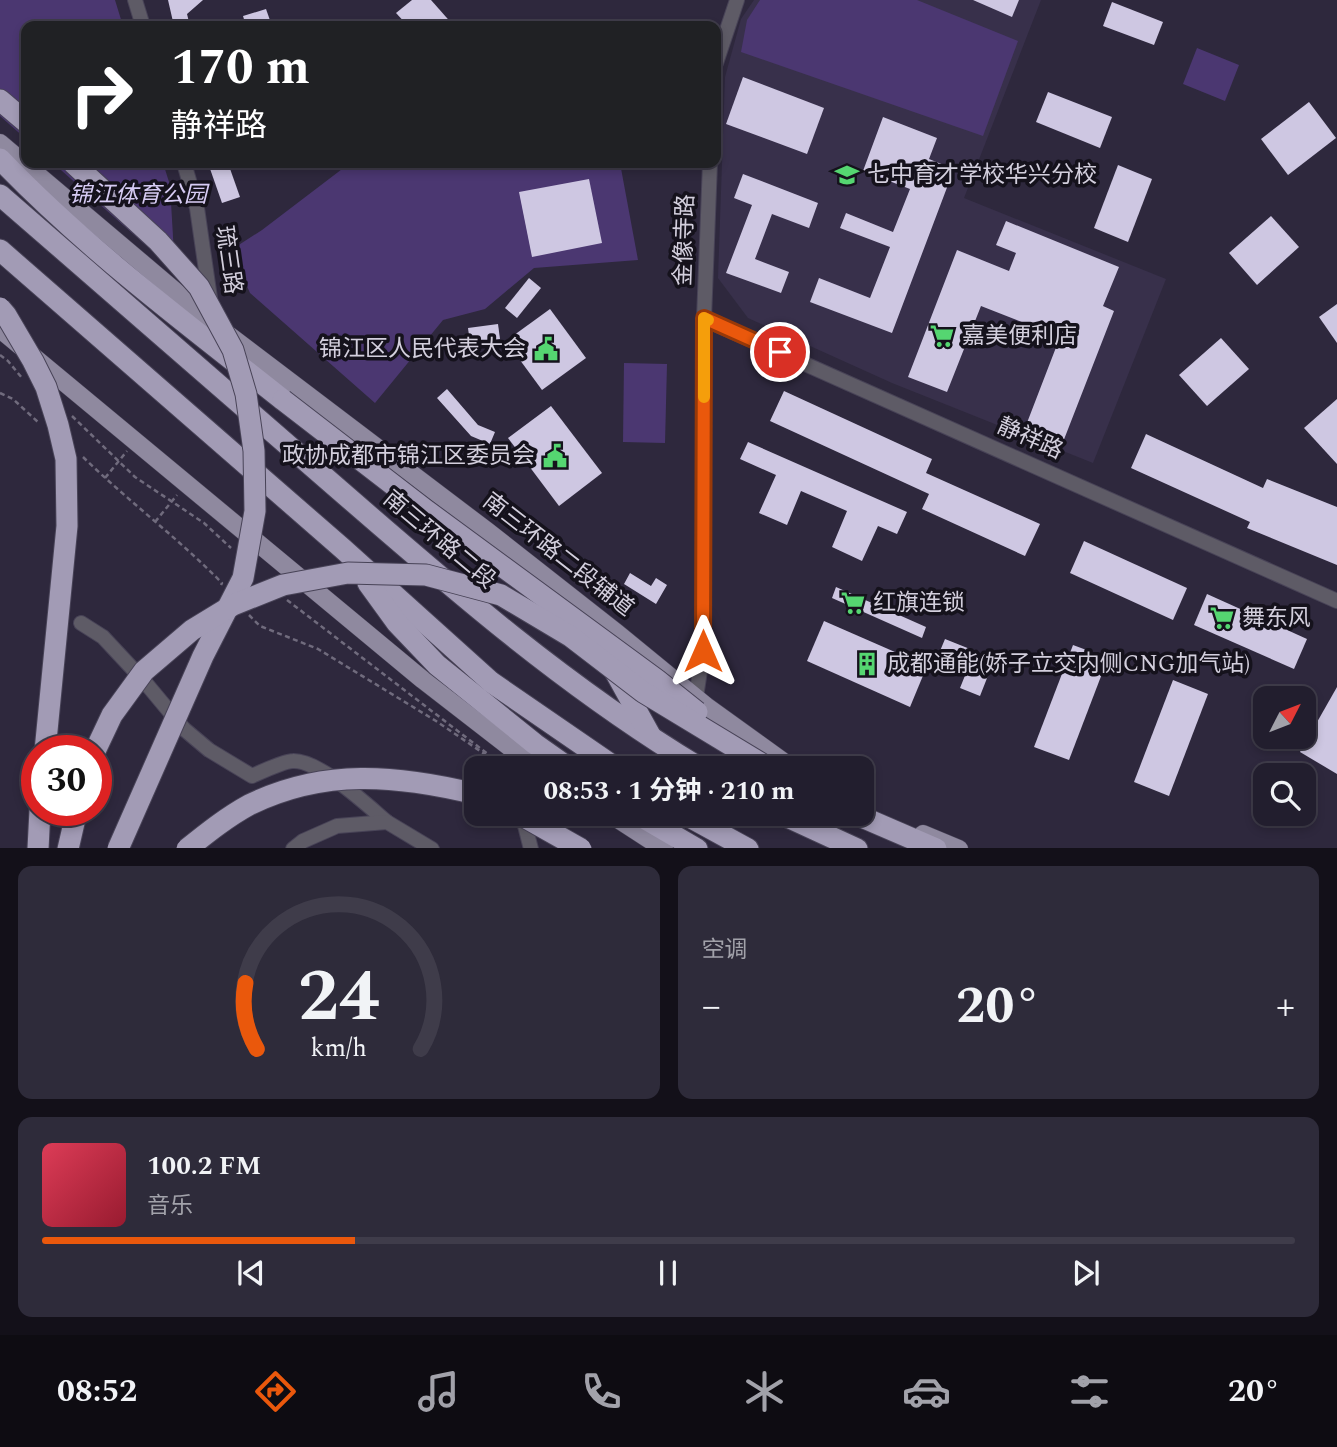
<!DOCTYPE html>
<html lang="zh">
<meta charset="utf-8">
<style>
:root{--surface:#221e2e;--page:#2e2b3a;--text:#f1f3f6;--muted:#a2a2aa;--line:#3f3c4a;--accent:#ea580c}
body{margin:0;font-family:Spectral,"Noto Sans SC",serif;background:var(--page);color:var(--text);height:100vh;display:flex;flex-direction:column;font-size:26px;white-space:nowrap}
*{box-sizing:border-box;margin:0}
p{font-size:23px;color:var(--muted)}
.icon{flex:none;width:38px;height:38px;fill:none;stroke:currentColor;stroke-width:2;stroke-linecap:round;stroke-linejoin:round}
.map{position:relative;height:848px;overflow:hidden}
.details{display:flex;flex-direction:column;gap:18px;padding:18px;background:#131019;flex:1}
.details>*{flex:none}
.banner{position:absolute;left:21px;top:21px;width:700px;height:147px;border-radius:14px;box-shadow:0 4px 10px #0003,0 0 0 2px var(--line);background:#202124;color:#fff;overflow:hidden}
.needle{width:46px;rotate:48deg}
.tools{position:absolute;left:1253px;top:686px;display:grid;gap:14px}
.tools a{display:grid;place-items:center;width:63px;height:63px;border-radius:14px;background:var(--surface);box-shadow:0 4px 10px #0003,0 0 0 2px var(--line);font-size:35px}
.speed{position:absolute;left:21px;top:735px;display:flex;gap:14px;font-size:35px;font-weight:700;text-align:center}
.speed>*{display:grid;place-content:center;width:91px;height:91px;border-radius:50%;background:var(--surface);box-shadow:0 4px 10px #0003,0 0 0 2px var(--line);line-height:1}
.speed .limit{border:10px solid #d22;background:#fff;color:#111}
.pin{position:absolute;display:grid;place-items:center;width:60px;height:60px;color:#fff;margin:-30px;border:4px solid #fff;border-radius:50%;box-shadow:0 2px 7px #0007}
.me{position:absolute;width:77px;margin:-38px;rotate:0deg;stroke-linejoin:round;filter:drop-shadow(0 0 5px #0008)}
.turn{display:flex;align-items:center;gap:24px;height:147px;padding:0 35px;font-size:32px}
.turn .icon{width:91px;height:91px;stroke-width:2.5}
.turn b{display:block;font-size:49px;line-height:60px}
.big{font-size:52px;font-weight:700;line-height:1.1}
.details .widget{flex:1;display:flex;flex-direction:column;justify-content:center;gap:10px;min-width:0;padding:0 24px;border-radius:14px;background:var(--page)}
.details .dial{align-items:center;gap:0}
.dial svg{height:182px;overflow:visible;fill:none;stroke:var(--line);stroke-width:7;stroke-linecap:round;text-anchor:middle}
.dial text{fill:var(--text);stroke:none}
.song{display:flex;align-items:center;gap:21px}
.cover{width:84px;height:84px;border-radius:10px;background:linear-gradient(135deg,hsl(350 70% 55%),hsl(350 70% 35%))}
.played{height:7px;border-radius:4px;background:linear-gradient(90deg,var(--accent) 25%,var(--line) 25%)}
.keys{display:flex;justify-content:space-around;direction:ltr}
.heat{display:flex;justify-content:space-between;align-items:center;font-size:38px;direction:ltr}
.details .tiles{flex:1;display:grid;gap:18px;grid-template-columns:1fr 1fr}
.widget:last-child{grid-column:span 2}
.trip{position:absolute;left:464px;top:756px;width:410px;height:70px;border-radius:14px;background:var(--surface);box-shadow:0 4px 10px #0003,0 0 0 2px var(--line);font-weight:700;line-height:70px;text-align:center}
.menu{display:flex;height:112px;justify-content:space-around;align-items:center;background:#0e0c12;color:var(--muted)}
.menu .icon{width:49px;height:49px}
.menu .active{color:var(--accent)}
.menu b{font-size:32px;color:var(--text)}
.map>svg:first-child{display:block}
</style>
<div class="map">
<svg width="1337" height="849" viewBox="0 0 1337 849">
<rect width="100%" height="100%" fill="#2e283d"/>
<path fill="#38304b" d="M754,0H1041L964,198L1166,279L1093,463L892,383L748,318L718,278L725,77L741,19Z"/>
<g fill="#4b3771">
<path d="M0,0H115L123,26H26V139L0,116Z"/>
<path d="M760,0H917L1018,41L983,136L741,52L747,20Z"/>
<path d="M1197,48L1239,65L1225,101L1183,84Z"/>
<path d="M53,163H163L170,185L175,271Z"/>
<path d="M350,163H620L638,260L534,268L485,309L443,320L375,403L250,293L231,250L262,230Z"/>
<path d="M624,363L667,364L665,443L623,442Z"/>
</g>
<g fill="#cec7e2">
<path d="M168,0H203L187,14L190,26H174Z"/>
<path d="M412,0H431L454,26H408L396,13Z"/>
<path d="M973,0H1019L1012,17Z"/>
<path d="M1112,2L1163,22L1154,45L1103,26Z"/>
<path d="M266,9L272,26H246L243,16Z"/>
<path d="M743,77L824,108L807,154L726,124Z"/>
<path d="M1048,92L1112,117L1100,148L1036,122Z"/>
<path d="M1309,102L1336,138L1288,175L1261,139Z"/>
<path d="M883,117L937,138L929,159L954,169L892,333L810,302L819,278L870,298L890,247L840,228L846,213L893,232L910,189L863,171Z"/>
<path d="M208,163H228L240,197L222,203Z"/>
<path d="M1118,165L1152,179L1128,242L1094,228Z"/>
<path d="M743,174L818,203L809,228L772,214L755,259L789,272L781,293L726,273L752,205L734,198Z"/>
<path d="M589,179L602,243L532,257L519,192Z"/>
<path d="M1271,216L1299,247L1257,285L1229,253Z"/>
<path d="M1006,221L1119,267L1103,306L1114,311L1063,442L1025,428L1060,337L981,306L947,392L908,377L957,250L1009,271L1016,253L996,245Z"/>
<path d="M529,278L541,288L517,318L505,308Z"/>
<path d="M1337,304V343L1319,317Z"/>
<path d="M550,309L586,358L542,390L506,341Z"/>
<path d="M498,324L500,339L470,343L468,328Z"/>
<path d="M1221,338L1249,369L1207,406L1179,375Z"/>
<path d="M447,389L478,425L495,432L490,444L471,436L437,398Z"/>
<path d="M784,391L932,459L926,473L1040,524L1025,556L922,509L929,494L770,421Z"/>
<path d="M1337,399V464L1304,428Z"/>
<path d="M551,406L602,473L559,506L508,438Z"/>
<path d="M1146,434L1263,488L1267,479L1337,507V565L1247,528L1250,522L1131,468Z"/>
<path d="M748,442L907,512L897,534L878,526L862,561L832,547L847,511L801,491L787,525L759,513L776,475L740,459Z"/>
<path d="M1084,541L1187,588L1173,620L1070,573Z"/>
<path d="M630,573L651,586L656,578L667,585L656,604L624,584Z"/>
<path d="M836,587L926,627L922,638L832,598Z"/>
<path d="M1207,594L1307,639L1294,669L1194,625Z"/>
<path d="M824,621L927,666L910,707L807,661Z"/>
<path d="M945,639L975,651L971,660L991,668L980,696L960,688L970,663L940,651Z"/>
<path d="M1073,645L1108,658L1069,760L1034,747Z"/>
<path d="M1173,680L1208,694L1169,796L1134,782Z"/>
<path d="M1337,687V774L1300,752Z"/>
</g>
<g fill="none" stroke-linecap="round" stroke-linejoin="round">
<g stroke="#484357" stroke-width="16">
<g id="minor">
<path d="M135,0L143,26"/>
<path d="M716,63L737,0"/>
<path d="M184,163L197,208L210,298"/>
<path d="M704,319L1337,601"/>
<path d="M81,623L103,637L144,681L184,729L209,750L252,776C261,772 284,761 293,761C319,760 367,805 387,822"/>
<path d="M696,697L703,651L704,319L710,163"/>
<path d="M522,814L531,849"/>
<path d="M293,849L303,841L337,826L387,822L432,849"/>
</g>
</g>
<g stroke="#484357" stroke-width="19">
<g id="major">
<path d="M0,143L214,324L487,531L617,633L706,706L792,768"/>
<path d="M0,329L423,680L520,755L540,768"/>
<path d="M610,814L664,849"/>
<path d="M923,834L959,849"/>
</g>
</g>
<g stroke="#484357" stroke-width="23">
<g id="highway">
<path d="M0,100L26,122"/>
<path d="M0,159C86,249 186,323 283,400"/>
<path d="M0,195C112,292 224,390 336,487C452,588 567,688 700,768"/>
<path d="M0,250L342,548L491,682L616,768"/>
<path d="M368,583L397,623L437,665L535,744L569,768"/>
<path d="M613,668L650,735"/>
<path d="M637,814L697,849"/>
<path d="M684,814L748,849"/>
<path d="M781,814L857,849"/>
<path d="M855,814L936,849"/>
<path d="M38,849L40,810"/>
<path d="M68,849L77,810"/>
</g>
</g>
<g stroke="#706b7d" stroke-width="2.5" stroke-dasharray="5 3.5" stroke-linecap="butt">
<path d="M0,355L8,361L22,378"/>
<path d="M0,393L13,399L39,423"/>
<path d="M72,416L135,477L204,523L231,548"/>
<path d="M83,457C128,501 178,538 222,583L221,585"/>
<path d="M105,478L127,451"/>
<path d="M155,522L177,495"/>
<path d="M287,600L506,768"/>
<path d="M249,615L260,626L318,649L436,721L486,755"/>
</g>
<use href="#minor" stroke="#5e5b66" stroke-width="14"/>
<use href="#major" stroke="#8f899f" stroke-width="18"/>
<use href="#highway" stroke="#a29bb5" stroke-width="21"/>
<g stroke="#484357" stroke-width="23" stroke-linecap="butt">
<g id="highway-bridge">
<path d="M73,163L158,241L199,287L233,350L246,394L254,451L255,511L243,578L203,656L118,849"/>
<path d="M0,308L6,315L33,361L46,387L58,425L66,459L67,526L45,751"/>
<path d="M283,400L427,511L657,680L697,712"/>
<path d="M95,751L112,715L144,671L192,630L233,605L283,585L348,573L426,575L501,595L570,636L643,692L762,764"/>
<path d="M519,814L581,849"/>
<path d="M187,849C207,833 227,817 249,805C324,768 397,775 476,794"/>
</g>
</g>
<use href="#highway-bridge" stroke="#a29bb5" stroke-width="21"/>
</g>
<g fill="none" stroke-linecap="round" stroke-linejoin="round">
<g stroke="#983908" stroke-width="18">
<path id="route" d="M703,651L704,318L780,352"/>
</g>
<use href="#route" stroke="#ea580c" stroke-width="12"/>
<path stroke="#f59e0b" stroke-width="12" d="M704,397V318L708,320"/>
</g>
<defs>
<g id="school-bare" transform="scale(1.89)"><path d="M0-5L7-2L0 1L-7-2ZM-4 1L0 2.5L4 1V4Q0 6-4 4Z" fill="#55d671" stroke="#15121c" stroke-width="2.5" paint-order="stroke"/></g>
<g id="supermarket-bare" transform="scale(1.89)"><path d="M-6-5.5h2.5l.6 2H6L4.5 2H-2.5L-4.4-4H-6ZM-1.5 3.2a1.3 1.3 0 1 0 .1 0ZM3 3.2a1.3 1.3 0 1 0 .1 0Z" fill="#55d671" stroke="#15121c" stroke-width="2.5" paint-order="stroke"/></g>
<g id="civic-bare" transform="scale(1.89)"><path d="M-.6-6.5H3V-4.5H.6V-3L4-1V1h2V6H-6V1h2V-1L-.6-3ZM-1.2 2.5V6h2.4V2.5Z" fill="#55d671" stroke="#15121c" stroke-width="2.5" paint-order="stroke"/></g>
<g id="building-bare" transform="scale(1.89)"><path d="M-4-6H4V6H1V3H-1V6H-4ZM-2.5-4.3h1.7v1.8h-1.7ZM.8-4.3h1.7v1.8H.8ZM-2.5-1h1.7V.8h-1.7ZM.8-1h1.7V.8H.8Z" fill="#55d671" stroke="#15121c" stroke-width="2.5" paint-order="stroke"/></g>
</defs>
<g fill-rule="evenodd">
<use href="#school-bare" x="847" y="175"/>
<use href="#supermarket-bare" x="942" y="336"/>
<use href="#civic-bare" x="546" y="349"/>
<use href="#civic-bare" x="555" y="456"/>
<use href="#supermarket-bare" x="853" y="603"/>
<use href="#supermarket-bare" x="1222" y="618"/>
<use href="#building-bare" x="867" y="664"/>
</g>
<g text-anchor="middle" dominant-baseline="central" stroke-width="7" stroke-linejoin="round" paint-order="stroke">
<g font-size="23" fill="#d3cfdd" stroke="#15121c" text-anchor="start">
<text x="867" y="175">七中育才学校华兴分校</text>
<text x="962" y="336">嘉美便利店</text>
<text x="526" y="349" text-anchor="end">锦江区人民代表大会</text>
<text x="535" y="456" text-anchor="end">政协成都市锦江区委员会</text>
<text x="873" y="603">红旗连锁</text>
<text x="1242" y="618">舞东风</text>
<text x="887" y="664">成都通能(娇子立交内侧CNG加气站)</text>
</g>
<g font-size="23" font-style="italic" fill="#d6cbf3" stroke="#15121c">
<text x="138" y="195">锦江体育公园</text>
</g>
<g font-size="23" fill="#d3cfdd" stroke="#15121c">
<text transform="translate(685 240) rotate(-88)">金像寺路</text>
<text transform="translate(228 260) rotate(82)">琉三路</text>
<text transform="translate(1030 439) rotate(24)">静祥路</text>
<text transform="translate(439 540) rotate(40)">南三环路二段</text>
<text transform="translate(558 555) rotate(38)">南三环路二段辅道</text>
</g>
</g>
</svg>
<div class="tools">
<a><svg class="needle" viewBox="-14 -14 28 28"><path d="M0-13l5 13h-10z" fill="#e53935"/><path d="M0 13l5-13h-10z" fill="#a2a2aa"/></svg></a>
<a><svg class="icon" aria-label="search" viewBox="0 0 24 24"><circle cx="10" cy="10" r="6"/><path d="M15 15l6 6"/></svg></a>
</div>
<div class="speed"><div class="limit">30</div></div>
<div class="pin" style="left:780px;top:352px;background:#d93025"><svg class="icon" aria-label="arrive" viewBox="0 0 24 24"><path d="M6 21V4h12l-3 4 3 4H6"/></svg></div>
<svg class="me" style="left:703px;top:651px" viewBox="-20 -20 40 40"><path d="M0-17L14 15 0 8-14 15z" fill="#ea580c" stroke="#fff" stroke-width="4"/></svg>
<div class="trip">08:53 · 1 分钟 · 210 m</div>
<div class="banner">
<div class="turn"><svg class="icon" aria-label="right" viewBox="0 0 24 24"><path d="M7 20v-9h11M14 6l5 5-5 5"/></svg><div><b>170 m</b>静祥路</div></div>
</div>
</div>
<section class="details">
<div class="tiles">
<div class="widget dial"><svg viewBox="0 0 100 80">
<path d="M14 69A42 42 0 1 1 86 69"/>
<path d="M14 69A42 42 0 0 1 9 40" stroke="#ea580c"/>
<text x="50" y="56" font-size="32" font-weight="700">24</text>
<text x="50" y="72" font-size="11">km/h</text>
</svg></div>
<div class="widget"><p>空调</p>
<div class="heat"><a>−</a><b class="big">20°</b><a>+</a></div>
</div>
<div class="widget">
<div class="song"><i class="cover"></i><div><b>100.2 FM</b><p>音乐</p></div></div>
<div class="played"></div>
<div class="keys"><svg class="icon" aria-label="previous" viewBox="0 0 24 24"><path d="M18 5L8 12l10 7zM5 5v14"/></svg><svg class="icon" aria-label="pause" viewBox="0 0 24 24"><path d="M8 5v14M16 5v14"/></svg><svg class="icon" aria-label="next" viewBox="0 0 24 24"><path d="M6 5l10 7-10 7zM19 5v14"/></svg></div>
</div>
</div>
</section>
<nav class="menu">
<b>08:52</b>
<svg class="icon active" aria-label="directions" viewBox="0 0 24 24"><path d="M12 3l9 9-9 9-9-9zM9 14v-3h6M13 9l2 2-2 2"/></svg>
<svg class="icon" aria-label="music" viewBox="0 0 24 24"><path d="M9 18V5l10-2v13"/><circle cx="6" cy="18" r="3"/><circle cx="16" cy="16" r="3"/></svg>
<svg class="icon" aria-label="phone" viewBox="0 0 24 24"><path d="M5 4h4l2 5-3 2q2 4 5 5l2-3 5 2v4C11 20 4 13 5 4z"/></svg>
<svg class="icon" aria-label="climate" viewBox="0 0 24 24"><path d="M12 3v18M4 7l16 10M4 17L20 7"/></svg>
<svg class="icon" aria-label="car" viewBox="0 0 24 24"><path d="M5 17H2v-5l4-1 3-4h7l3 4 3 1v5h-3M9 17h6M6 11h13"/><circle cx="7" cy="17" r="2"/><circle cx="17" cy="17" r="2"/></svg>
<svg class="icon" aria-label="filters" viewBox="0 0 24 24"><path d="M4 7h16M4 17h16"/><circle cx="9" cy="7" r="2"/><circle cx="15" cy="17" r="2"/></svg>
<b>20°</b>
</nav>
